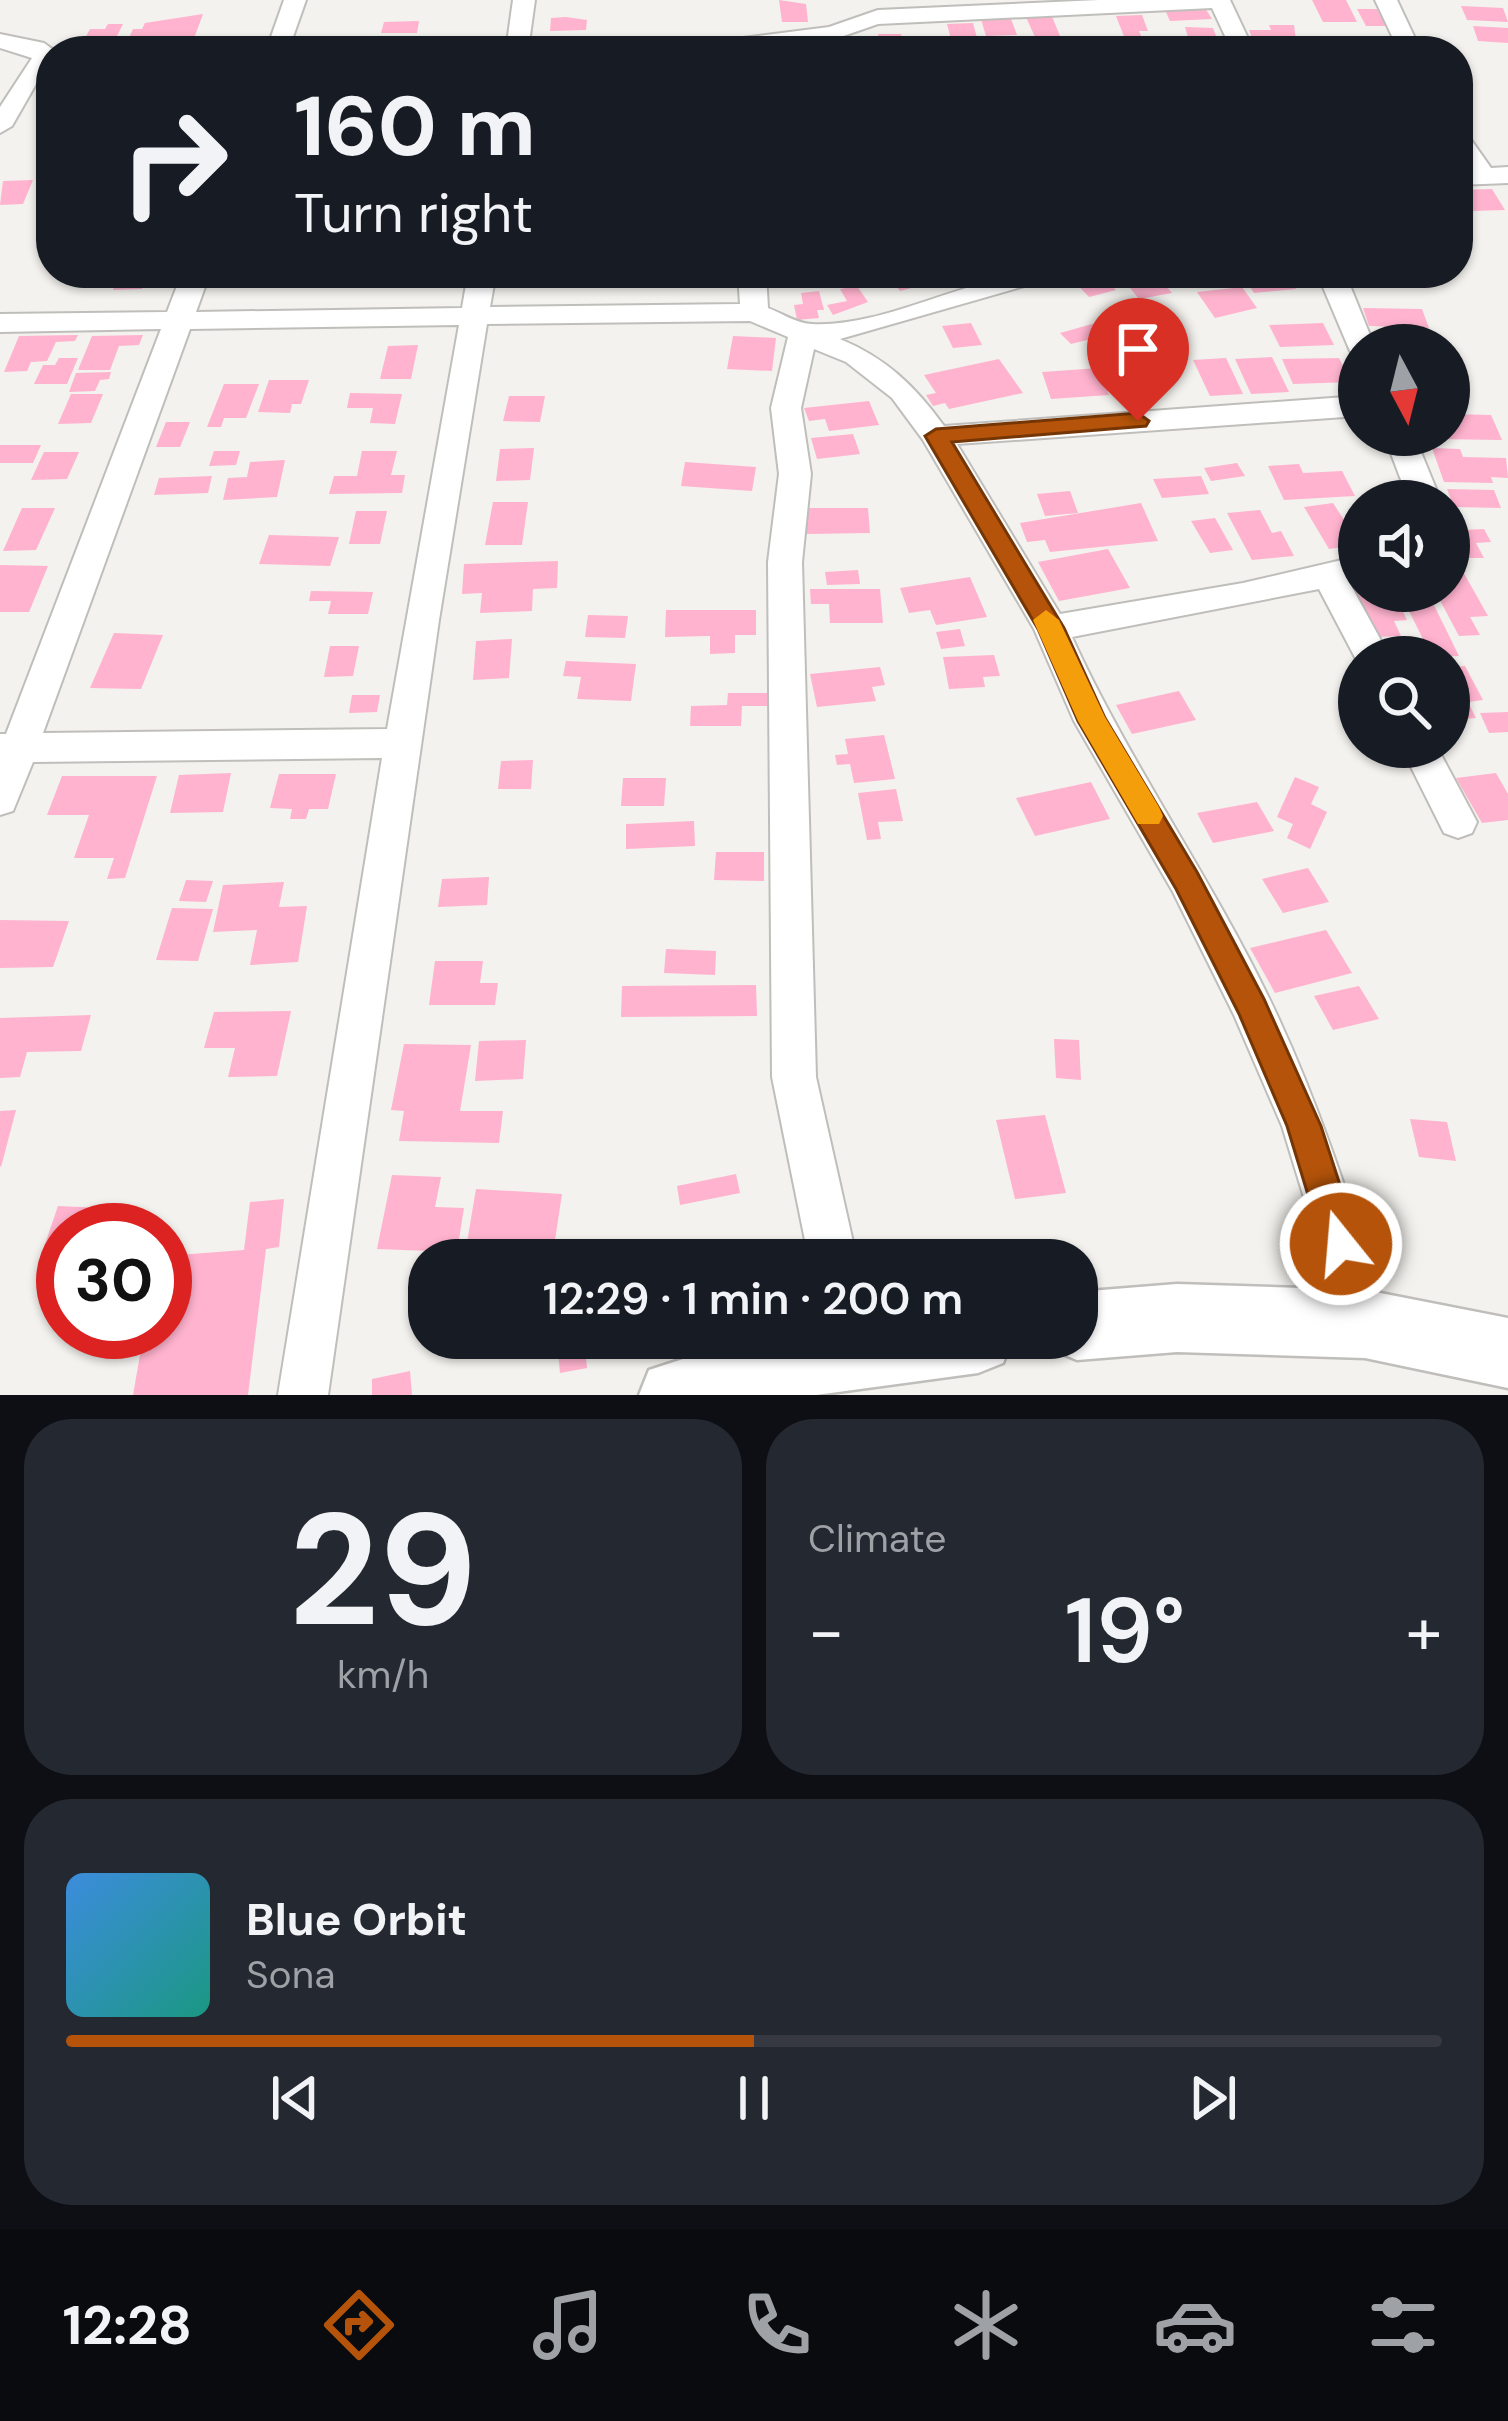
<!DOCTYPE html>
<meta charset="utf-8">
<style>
:root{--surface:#171b24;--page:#242831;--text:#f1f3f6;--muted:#9ea1a6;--line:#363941;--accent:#b45309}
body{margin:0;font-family:"DM Sans",sans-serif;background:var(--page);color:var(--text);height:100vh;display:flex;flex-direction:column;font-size:45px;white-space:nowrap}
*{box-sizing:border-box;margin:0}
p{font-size:39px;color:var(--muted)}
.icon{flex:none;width:66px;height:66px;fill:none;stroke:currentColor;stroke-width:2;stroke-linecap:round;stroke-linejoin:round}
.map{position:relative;height:1395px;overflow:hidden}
.drawer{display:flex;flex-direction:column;gap:24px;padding:24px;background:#0d0f14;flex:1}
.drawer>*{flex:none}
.guide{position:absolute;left:36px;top:36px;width:1437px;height:252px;border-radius:48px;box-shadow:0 3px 9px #0004;background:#171b24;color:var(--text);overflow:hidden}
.needle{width:78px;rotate:173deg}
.controls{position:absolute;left:1338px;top:324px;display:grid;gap:24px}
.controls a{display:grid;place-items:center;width:132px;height:132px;border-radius:50%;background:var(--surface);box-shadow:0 3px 9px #0004;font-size:60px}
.speed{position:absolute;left:36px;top:1203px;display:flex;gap:24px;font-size:60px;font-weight:700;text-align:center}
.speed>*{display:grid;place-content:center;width:156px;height:156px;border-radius:50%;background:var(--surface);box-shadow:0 3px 9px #0004;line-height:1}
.speed .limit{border:18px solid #d22;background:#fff;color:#111}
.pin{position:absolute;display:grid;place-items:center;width:102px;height:102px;color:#fff;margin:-123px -51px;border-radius:50% 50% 50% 0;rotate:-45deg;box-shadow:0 0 12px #0007}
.pin .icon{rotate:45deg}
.me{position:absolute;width:132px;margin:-66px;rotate:343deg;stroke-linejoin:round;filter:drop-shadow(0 0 9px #0008)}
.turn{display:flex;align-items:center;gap:42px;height:252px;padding:0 60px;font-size:54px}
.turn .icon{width:156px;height:156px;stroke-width:2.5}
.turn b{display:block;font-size:84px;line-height:102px}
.big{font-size:90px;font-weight:600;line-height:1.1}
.drawer .card{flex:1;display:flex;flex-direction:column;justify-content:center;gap:18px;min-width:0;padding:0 42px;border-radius:48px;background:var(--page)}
.drawer .dial{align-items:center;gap:0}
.dial b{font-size:156px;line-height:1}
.song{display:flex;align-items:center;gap:36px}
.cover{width:144px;height:144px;border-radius:18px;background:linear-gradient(135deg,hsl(210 70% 55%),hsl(170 70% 35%))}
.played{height:12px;border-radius:6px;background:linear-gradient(90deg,var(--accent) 50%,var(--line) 50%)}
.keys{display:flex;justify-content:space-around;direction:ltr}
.heat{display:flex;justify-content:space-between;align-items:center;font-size:66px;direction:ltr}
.drawer .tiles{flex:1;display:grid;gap:24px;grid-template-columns:1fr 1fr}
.card:last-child{grid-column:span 2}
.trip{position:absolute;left:408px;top:1239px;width:690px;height:120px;border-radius:48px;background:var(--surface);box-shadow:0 3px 9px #0004;font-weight:600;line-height:120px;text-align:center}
.dock{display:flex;height:192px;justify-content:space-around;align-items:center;background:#090b0e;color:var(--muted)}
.dock .icon{width:84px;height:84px}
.dock .selected{color:var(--accent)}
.dock b{font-size:54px;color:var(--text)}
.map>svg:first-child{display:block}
</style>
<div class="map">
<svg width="1508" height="1395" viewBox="0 0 1508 1395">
<rect width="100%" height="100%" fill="#f3f2ee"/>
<g fill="#ffb3ce">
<path d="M779,0L806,4L808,22H782Z"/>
<path d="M1312,0H1346L1357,22H1323Z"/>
<path d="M1461,6L1503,8L1508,22L1467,20Z"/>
<path d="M1205,8L1212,19L1170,21L1165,10Z"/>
<path d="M1357,9H1380L1390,26H1366Z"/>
<path d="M203,14L193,41L162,44L163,41L129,38L133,29H142L145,23Z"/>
<path d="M1051,14L1060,36L1035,37L1025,15Z"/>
<path d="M1142,15L1148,31H1139L1142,38L1125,39L1116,16Z"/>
<path d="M980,16H1010L1017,35L986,36Z"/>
<path d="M566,17L587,20L586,30L550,31L551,18Z"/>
<path d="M419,21L417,33H381L384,22Z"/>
<path d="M973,23L980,49H963L961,43H952L947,24Z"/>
<path d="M108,24H123L115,40H84L90,29H105Z"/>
<path d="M1269,25H1294L1297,47L1255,46L1249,30H1271Z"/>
<path d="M1473,26L1508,28V43L1478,41Z"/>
<path d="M1185,27L1213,28L1218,41H1189Z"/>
<path d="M878,34H901L904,51H880Z"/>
<path d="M793,40H837L838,51H794Z"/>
<path d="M33,180L23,204L0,205L3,181Z"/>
<path d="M1492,189L1505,210L1471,211L1458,190Z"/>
<path d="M120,273H148L142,289L113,290Z"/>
<path d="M520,273H553L552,284L519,285Z"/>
<path d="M791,273H862V278L791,280Z"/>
<path d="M916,273L927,284L900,291L889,277Z"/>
<path d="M1066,273H1099L1116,290L1089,297Z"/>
<path d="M1118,273H1155L1172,293L1139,299Z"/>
<path d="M1286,275L1296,289L1254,293L1245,279Z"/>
<path d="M857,286L868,302L833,315L827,305L847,301L840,289Z"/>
<path d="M1242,287L1257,308L1215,318L1197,292Z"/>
<path d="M819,291L824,310H817L819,318L797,320L794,305L803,304L801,293Z"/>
<path d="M1363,308L1422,309L1429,328L1369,326Z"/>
<path d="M1139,311L1159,331L1147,335L1158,344L1138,351L1127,340L1121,342L1129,350L1108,357L1091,339L1071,344L1060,333Z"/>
<path d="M971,323L982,345L953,348L942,326Z"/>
<path d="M1323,323L1334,345L1280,347L1269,325Z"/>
<path d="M78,335L75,341L56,342L47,361L31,362L27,371L4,372L19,336Z"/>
<path d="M143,335L139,345L119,346L110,370H78L92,336Z"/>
<path d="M733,336L776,338L772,371L727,369Z"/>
<path d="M418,345L411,379H380L388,346Z"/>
<path d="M1272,357L1289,392L1251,394L1235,359Z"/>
<path d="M59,358H78L67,384H34L43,365H55Z"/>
<path d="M1226,358L1243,394L1210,396L1193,360Z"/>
<path d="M1339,358L1351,382L1293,384L1282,359Z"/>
<path d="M999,359L1023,393L949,409L945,403L933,406L926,395L936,393L924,375Z"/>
<path d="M1099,368L1109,395L1051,399L1042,372Z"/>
<path d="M111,372L109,379L100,380L95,391L69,392L76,373Z"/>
<path d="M269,380H309L301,404H292L290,413L258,412Z"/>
<path d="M224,384H259L246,418H224L221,427H207Z"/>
<path d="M350,393L402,394L395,424L370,423L373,408H347Z"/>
<path d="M71,394H103L91,423L58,424Z"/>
<path d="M509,396H545L540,422L503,421Z"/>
<path d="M869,401L879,425L829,431L825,419L809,421L804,408Z"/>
<path d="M1449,414L1491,415L1502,440L1434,439L1433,435H1449Z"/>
<path d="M166,422H190L180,447H156Z"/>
<path d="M853,434L860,454L817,459L811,438Z"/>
<path d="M0,445H41L33,463H0Z"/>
<path d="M534,448L530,480L496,481L500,449Z"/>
<path d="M1432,448L1460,449L1463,457L1506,458L1508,478L1491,477L1493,483L1444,482Z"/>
<path d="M214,451H240L236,465L209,466Z"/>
<path d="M362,451H397L391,475H405L402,493L329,494L334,476H357Z"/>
<path d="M44,452H79L67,479L31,480Z"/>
<path d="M285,460L277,497L223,500L228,478L247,477L250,462Z"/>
<path d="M685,462L756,467L752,491L681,486Z"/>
<path d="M1237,463L1245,476L1211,481L1204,468Z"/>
<path d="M1299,464L1303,473L1342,471L1355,496L1284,500L1268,466Z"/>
<path d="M212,476L208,493L154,495L159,478Z"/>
<path d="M1201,476L1209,494L1162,498L1153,479Z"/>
<path d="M1447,489L1494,490L1501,508L1454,507Z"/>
<path d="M1070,491L1078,513L1045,516L1037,494Z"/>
<path d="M493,502H528L522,545H485Z"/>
<path d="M1141,503L1158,541L1050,552L1045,540L1027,542L1020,523Z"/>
<path d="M1333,503L1359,543V545L1329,549L1304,507Z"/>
<path d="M22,508H55L36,550L3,551Z"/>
<path d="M806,508H868L870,533L807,534Z"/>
<path d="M1260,510L1272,533L1281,531L1294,556L1252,560L1227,513Z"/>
<path d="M356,511H387L380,544H349Z"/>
<path d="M1215,518L1233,550L1210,553L1191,521Z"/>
<path d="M1484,529L1491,542L1476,543L1484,558H1469L1460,542H1469L1462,530Z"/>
<path d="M269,535L339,537L330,566L259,564Z"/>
<path d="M1108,549L1130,588L1059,601L1038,562Z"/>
<path d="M558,561L557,588L533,589L532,611L480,613L482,593L462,594L464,564Z"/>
<path d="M1449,561H1457L1488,616L1470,617L1480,635L1459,636L1435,591H1449Z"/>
<path d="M0,565L48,566L29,612H0Z"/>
<path d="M858,570L860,584L827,585L825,572Z"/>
<path d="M970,577L987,617L936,625L930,610L909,613L900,588Z"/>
<path d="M1350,580H1359V591H1393L1407,620L1394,621L1401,636L1376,637Z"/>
<path d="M810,589H880L883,623H830L829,604H811Z"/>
<path d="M311,591L373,592L368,614H328L331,601H309Z"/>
<path d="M1399,591H1427L1459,656L1432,657Z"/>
<path d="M666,610H756V635H735V653L710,654V636L665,637Z"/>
<path d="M588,615L628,616L625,638L585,637Z"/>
<path d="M960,629L965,646L941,649L936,632Z"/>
<path d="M114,633L163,635L141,689L90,688Z"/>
<path d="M512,639L509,678L473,680L476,641Z"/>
<path d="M330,646H359L353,676L324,677Z"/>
<path d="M994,655L1000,676L983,677L985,687L949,689L943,657Z"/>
<path d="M566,661L636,664L631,701L577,699L581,677L563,676Z"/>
<path d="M1465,666L1483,700L1468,702L1476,718L1449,720V667Z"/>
<path d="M880,667L885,685L872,687L876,701L817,707L810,674Z"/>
<path d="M1179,691L1196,720L1132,734L1116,705Z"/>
<path d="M728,693H768V706H742L741,726H690L691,706L727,705Z"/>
<path d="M352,695H380L377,712L349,713Z"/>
<path d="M1508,712V732L1489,733L1480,713Z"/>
<path d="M884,735L895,779L854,783L850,764L837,765L835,755L848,754L845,739Z"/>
<path d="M533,760L531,789H498L501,761Z"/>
<path d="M231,773L223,812L170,813L179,775Z"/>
<path d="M1496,773L1508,794V820L1482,823L1456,778Z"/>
<path d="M279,774H336L328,809H309L306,819H290L292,809L270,808Z"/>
<path d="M62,776H157L125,878L107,879L114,858H74L89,815H47Z"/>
<path d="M1295,777L1319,787L1311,804L1327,812L1310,849L1287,838L1293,824L1277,817Z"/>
<path d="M623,778H666L664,806H621Z"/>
<path d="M1091,782L1110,819L1035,836L1016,798Z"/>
<path d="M896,789L903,821L878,822L881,839L867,840L858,793Z"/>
<path d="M1257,802L1274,831L1213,843L1197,813Z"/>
<path d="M694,821L695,846L626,849V824Z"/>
<path d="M716,852H764V881L714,880Z"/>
<path d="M1308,868L1329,902L1283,913L1262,879Z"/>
<path d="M489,877L487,905L438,907L442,879Z"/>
<path d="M186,880L213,881L206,902L179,901Z"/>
<path d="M284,882L279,907L307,906L298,962L250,965L257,930L213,932L223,885Z"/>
<path d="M172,908L213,909L198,961L156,960Z"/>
<path d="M0,920L69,921L53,967L0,968Z"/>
<path d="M1326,930L1352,973L1275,993L1250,948Z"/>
<path d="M666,949L716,951L715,975L664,973Z"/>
<path d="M435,961H483L480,983H498L495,1005H429Z"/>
<path d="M756,985L757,1016L621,1017L622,986Z"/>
<path d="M1359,986L1379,1019L1333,1030L1314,996Z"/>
<path d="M291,1011L277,1076L228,1077L235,1048H204L214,1012Z"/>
<path d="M91,1015L81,1051L27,1052L20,1077L0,1078V1018Z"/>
<path d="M1054,1039L1079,1040L1081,1080L1056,1078Z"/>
<path d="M526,1040L523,1079L475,1081L479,1041Z"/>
<path d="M404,1044L471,1045L460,1111H503L499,1143L399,1141L404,1111L391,1110Z"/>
<path d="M16,1110L1,1167L0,1166V1111Z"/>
<path d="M1045,1115L1066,1193L1015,1199L996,1120Z"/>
<path d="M1410,1119L1447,1122L1456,1161L1419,1157Z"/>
<path d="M736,1174L740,1193L680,1205L677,1186Z"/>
<path d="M392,1175L441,1177L435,1207L464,1208L457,1252L377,1249Z"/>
<path d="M476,1189L562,1194L552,1260H464Z"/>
<path d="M284,1199L279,1247L266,1249L248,1395H133L144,1332H165V1256L244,1250L250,1202Z"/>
<path d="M58,1206L124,1209L117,1230H63V1247H44Z"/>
<path d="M584,1338L587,1368L560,1373L557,1342Z"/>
<path d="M410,1371L412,1395H372V1379Z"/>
</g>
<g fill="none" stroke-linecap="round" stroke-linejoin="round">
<g stroke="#bfbebb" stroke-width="4">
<g id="minor">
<path d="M284,0H306L288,51H266Z"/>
<path d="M513,0H535L529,43L735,39L829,27L878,10L1099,0H1230L1254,51H1232L1212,8L878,24L832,40L744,51H462L473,44L507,43Z"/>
<path d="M1375,0H1397L1421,51H1399Z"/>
<path d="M0,34L44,43L55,51L12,126L0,133V107L32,58L0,48Z"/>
<path d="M1458,132L1467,134L1491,168L1508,167V183L1458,185V169H1466L1458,157Z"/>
<path d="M182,273H210L196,312L462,308L468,273H496L490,307L740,304L738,273H766L768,308C781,313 798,324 812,324C889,328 968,273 1053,273L1049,279L840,339C886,358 915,386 944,426L1359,396V416L957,444L1060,614L1243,583L1359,556V580L1349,582L1390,657H1359V665L1319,589L1072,637C1129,762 1209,874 1269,998C1320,1103 1354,1213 1389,1324L1382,1341L1365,1348L1348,1341L1282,1126L1234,1015L1173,892L1074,721L1034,629L923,440L892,398L846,362L814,349L801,408L811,474L802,562L816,1077L857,1260H809L772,1077L768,562L779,474L771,408L788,337L750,321L487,324L439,620L328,1395H278L382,758L33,762L13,811L0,815V734H6L161,329L0,332V314L167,312ZM459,325L387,729L43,733L190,329Z"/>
<path d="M1317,273H1345L1374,345H1359V353L1350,351Z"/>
<path d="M1384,435H1414L1441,501H1409Z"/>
<path d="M1401,747H1437L1477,822L1472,833L1458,838L1444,833Z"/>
</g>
</g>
<g stroke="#bfbebb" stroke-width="5">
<g id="secondary">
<path d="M1177,1284L1365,1290L1508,1318V1388L1365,1358L1177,1352L1077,1360L1053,1350L1047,1338H1077V1292Z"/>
<path d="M748,1338H1013L1003,1363L978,1373L816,1395H639L649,1370Z"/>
</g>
</g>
<use href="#minor" fill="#fff" fill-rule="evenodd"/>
<use href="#secondary" fill="#fff" fill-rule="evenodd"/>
</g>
<path fill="#b45309" stroke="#753606" stroke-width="3" d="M1138,413L1149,421L1146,426L952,442L1064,628L1105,718L1197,872L1264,999L1321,1126L1359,1244L1353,1257L1341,1262L1328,1257L1323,1244L1287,1126L1239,1014L1176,889L1078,721L1038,629L925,436L936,429Z"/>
<path fill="#f59e0b" d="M1046,610L1059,620L1105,717L1159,807L1163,816L1159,824H1138L1078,721L1033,620Z"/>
</svg>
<div class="controls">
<a><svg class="needle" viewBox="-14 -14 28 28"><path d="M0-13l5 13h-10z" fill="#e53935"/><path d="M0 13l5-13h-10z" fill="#9ea1a6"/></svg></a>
<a><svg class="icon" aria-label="sound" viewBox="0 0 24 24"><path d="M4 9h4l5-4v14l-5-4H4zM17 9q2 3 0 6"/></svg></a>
<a><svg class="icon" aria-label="search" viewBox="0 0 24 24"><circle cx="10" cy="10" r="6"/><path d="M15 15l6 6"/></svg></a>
</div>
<div class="speed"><div class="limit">30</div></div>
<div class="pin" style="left:1138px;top:421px;background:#d93025"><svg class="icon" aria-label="arrive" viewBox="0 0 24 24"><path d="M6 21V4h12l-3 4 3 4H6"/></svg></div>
<svg class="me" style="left:1341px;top:1244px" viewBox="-20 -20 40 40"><circle r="17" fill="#b45309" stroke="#fff" stroke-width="3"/><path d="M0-11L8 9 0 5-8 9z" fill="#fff"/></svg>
<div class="trip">12:29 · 1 min · 200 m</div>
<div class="guide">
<div class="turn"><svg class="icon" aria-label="right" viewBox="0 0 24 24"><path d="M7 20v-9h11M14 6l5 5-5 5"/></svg><div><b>160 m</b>Turn right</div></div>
</div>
</div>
<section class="drawer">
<div class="tiles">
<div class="card dial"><b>29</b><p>km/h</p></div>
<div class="card"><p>Climate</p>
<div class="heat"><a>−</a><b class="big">19°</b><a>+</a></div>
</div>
<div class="card">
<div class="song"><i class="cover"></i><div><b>Blue Orbit</b><p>Sona</p></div></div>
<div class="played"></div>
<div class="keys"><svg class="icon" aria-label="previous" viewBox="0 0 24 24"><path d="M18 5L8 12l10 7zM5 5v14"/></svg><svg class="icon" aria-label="pause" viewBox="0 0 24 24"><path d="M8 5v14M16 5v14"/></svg><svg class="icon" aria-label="next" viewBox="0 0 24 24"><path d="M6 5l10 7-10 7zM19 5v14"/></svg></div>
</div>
</div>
</section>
<nav class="dock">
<b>12:28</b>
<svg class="icon selected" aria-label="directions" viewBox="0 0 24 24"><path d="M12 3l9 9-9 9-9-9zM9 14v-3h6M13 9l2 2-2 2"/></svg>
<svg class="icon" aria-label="music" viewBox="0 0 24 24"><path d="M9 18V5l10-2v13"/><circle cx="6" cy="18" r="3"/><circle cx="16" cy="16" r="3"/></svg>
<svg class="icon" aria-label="phone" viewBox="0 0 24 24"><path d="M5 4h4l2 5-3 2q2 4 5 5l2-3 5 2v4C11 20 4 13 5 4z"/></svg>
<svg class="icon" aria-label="climate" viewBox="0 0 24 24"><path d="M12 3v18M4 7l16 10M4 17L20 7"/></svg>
<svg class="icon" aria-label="car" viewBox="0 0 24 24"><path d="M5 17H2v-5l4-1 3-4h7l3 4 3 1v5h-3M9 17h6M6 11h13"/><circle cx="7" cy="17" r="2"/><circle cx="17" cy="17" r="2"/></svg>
<svg class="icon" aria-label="filters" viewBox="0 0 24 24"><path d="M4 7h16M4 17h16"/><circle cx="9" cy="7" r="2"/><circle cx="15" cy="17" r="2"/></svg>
</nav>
